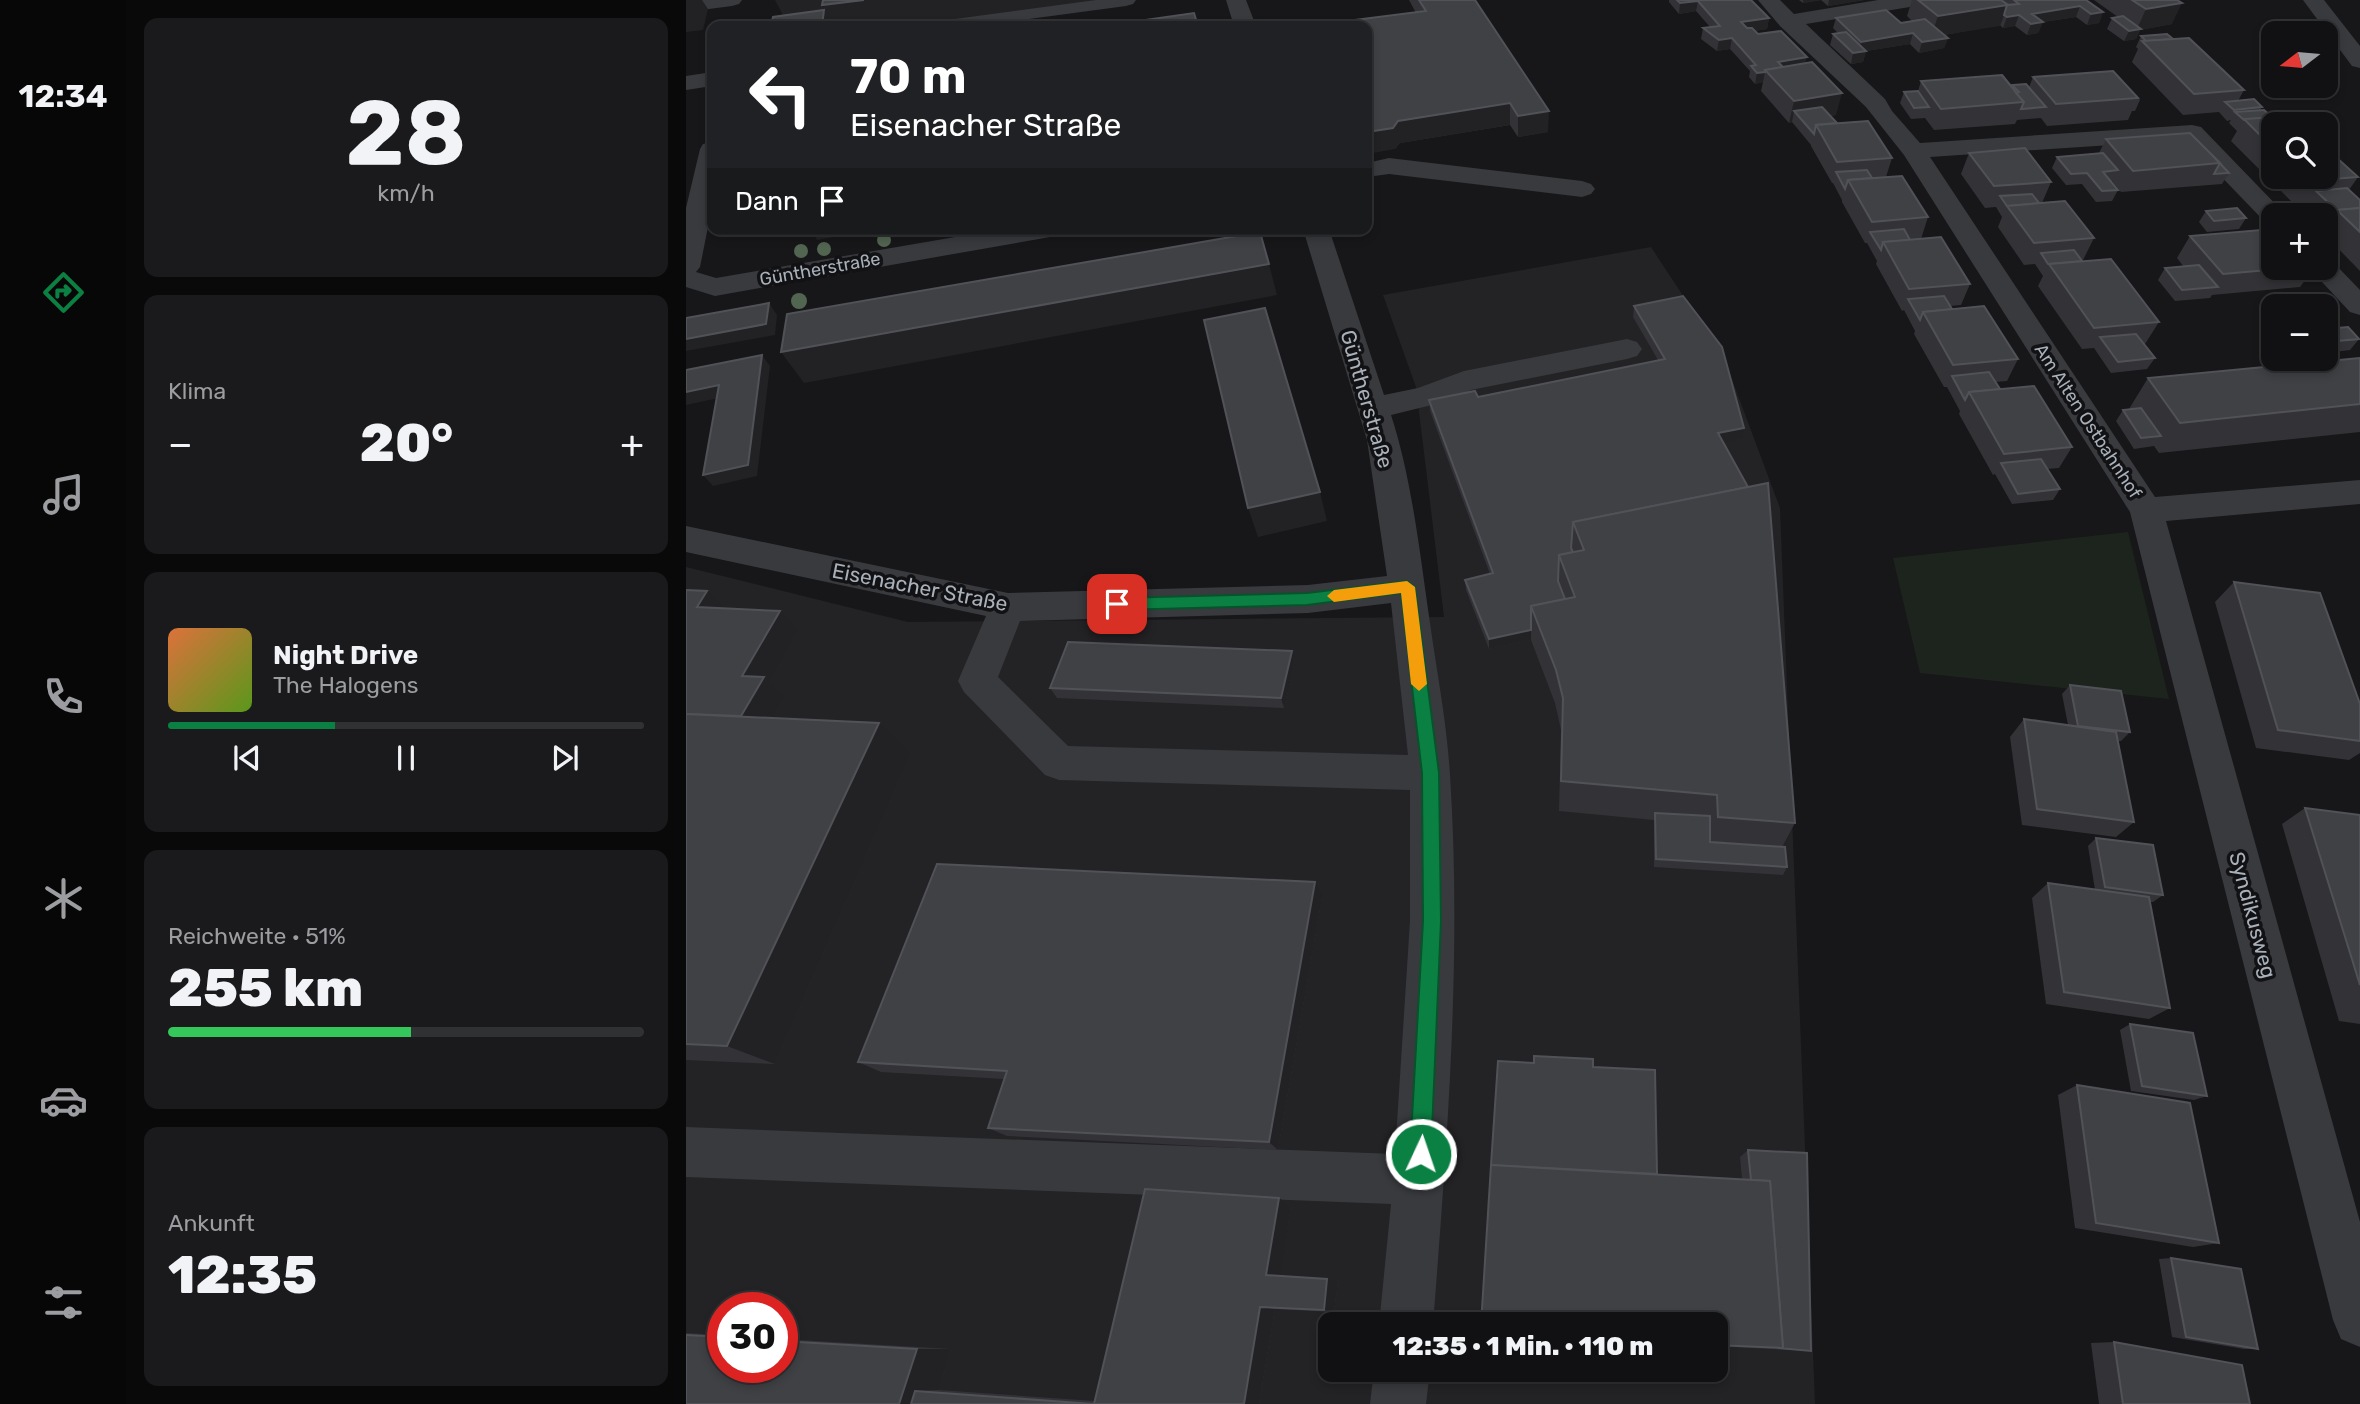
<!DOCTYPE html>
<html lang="de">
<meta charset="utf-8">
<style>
:root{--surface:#111113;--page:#1a1a1c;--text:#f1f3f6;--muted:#9c9da0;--line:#303133;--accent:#0b8043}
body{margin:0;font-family:Rubik,sans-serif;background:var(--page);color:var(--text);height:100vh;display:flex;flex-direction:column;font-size:26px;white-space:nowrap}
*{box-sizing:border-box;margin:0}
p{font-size:23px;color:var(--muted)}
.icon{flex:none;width:38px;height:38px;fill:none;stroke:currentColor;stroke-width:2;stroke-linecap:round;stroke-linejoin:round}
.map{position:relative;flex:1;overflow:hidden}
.side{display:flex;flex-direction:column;gap:18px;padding:18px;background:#09090a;width:560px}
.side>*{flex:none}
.banner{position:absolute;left:21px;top:21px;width:665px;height:214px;border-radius:14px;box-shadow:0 4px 10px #0003,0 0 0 2px var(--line);background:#202124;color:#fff;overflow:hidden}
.needle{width:46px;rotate:254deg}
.tools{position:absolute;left:1575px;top:21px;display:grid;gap:14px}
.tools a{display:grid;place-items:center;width:77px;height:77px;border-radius:14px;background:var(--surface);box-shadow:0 4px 10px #0003,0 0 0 2px var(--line);font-size:35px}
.speed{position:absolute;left:21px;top:1292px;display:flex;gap:14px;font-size:35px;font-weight:700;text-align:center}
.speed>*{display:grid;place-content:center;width:91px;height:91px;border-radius:50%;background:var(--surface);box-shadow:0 4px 10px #0003,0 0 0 2px var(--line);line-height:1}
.speed .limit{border:10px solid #d22;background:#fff;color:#111}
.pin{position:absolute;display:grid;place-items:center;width:60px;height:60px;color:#fff;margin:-30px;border-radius:14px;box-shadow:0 4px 10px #0006}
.me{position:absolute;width:77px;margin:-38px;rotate:3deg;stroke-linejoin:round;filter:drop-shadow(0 0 5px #0008)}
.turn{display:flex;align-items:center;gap:24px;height:147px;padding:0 28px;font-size:32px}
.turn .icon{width:91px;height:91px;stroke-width:2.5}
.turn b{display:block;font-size:49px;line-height:60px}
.then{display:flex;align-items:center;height:66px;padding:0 28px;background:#0003;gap:14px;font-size:26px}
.big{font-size:52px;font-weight:800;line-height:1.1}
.side .widget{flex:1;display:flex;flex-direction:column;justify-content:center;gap:10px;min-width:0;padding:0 24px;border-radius:14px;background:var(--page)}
.side .dial{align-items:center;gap:0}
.dial b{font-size:91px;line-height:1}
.song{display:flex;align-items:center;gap:21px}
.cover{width:84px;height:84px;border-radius:10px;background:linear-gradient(135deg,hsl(20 70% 55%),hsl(90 70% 35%))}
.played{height:7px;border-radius:4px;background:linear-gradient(90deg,var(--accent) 35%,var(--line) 35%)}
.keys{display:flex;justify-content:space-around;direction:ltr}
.heat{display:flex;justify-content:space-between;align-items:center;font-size:38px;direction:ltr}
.charge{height:10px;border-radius:5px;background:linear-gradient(90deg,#34c759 51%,var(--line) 0)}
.trip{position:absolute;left:632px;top:1312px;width:410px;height:70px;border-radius:14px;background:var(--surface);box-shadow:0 4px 10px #0003,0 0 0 2px var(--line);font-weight:800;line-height:70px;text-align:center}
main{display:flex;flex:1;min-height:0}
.dock{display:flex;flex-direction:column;width:126px;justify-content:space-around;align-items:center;background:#070708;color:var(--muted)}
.dock .icon{width:49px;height:49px}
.dock .current{color:var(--accent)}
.dock b{font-size:32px;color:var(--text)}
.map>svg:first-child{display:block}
</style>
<main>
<nav class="dock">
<b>12:34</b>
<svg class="icon current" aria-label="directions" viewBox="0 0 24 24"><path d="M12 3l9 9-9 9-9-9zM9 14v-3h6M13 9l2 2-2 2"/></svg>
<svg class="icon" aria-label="music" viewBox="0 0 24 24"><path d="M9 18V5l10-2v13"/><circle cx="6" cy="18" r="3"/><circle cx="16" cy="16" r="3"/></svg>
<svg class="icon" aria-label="phone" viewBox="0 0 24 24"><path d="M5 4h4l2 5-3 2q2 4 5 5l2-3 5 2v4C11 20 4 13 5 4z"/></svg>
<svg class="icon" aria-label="climate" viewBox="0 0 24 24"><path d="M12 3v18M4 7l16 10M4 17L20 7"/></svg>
<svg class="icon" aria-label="car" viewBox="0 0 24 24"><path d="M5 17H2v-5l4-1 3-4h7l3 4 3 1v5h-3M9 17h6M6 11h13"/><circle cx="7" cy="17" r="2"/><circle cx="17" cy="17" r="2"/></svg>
<svg class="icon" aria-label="filters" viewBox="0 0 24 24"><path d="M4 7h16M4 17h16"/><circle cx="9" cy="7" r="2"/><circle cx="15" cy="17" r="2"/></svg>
</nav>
<section class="side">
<div class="widget dial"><b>28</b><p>km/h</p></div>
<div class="widget"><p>Klima</p>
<div class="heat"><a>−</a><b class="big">20°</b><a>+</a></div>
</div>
<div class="widget">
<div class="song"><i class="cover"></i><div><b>Night Drive</b><p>The Halogens</p></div></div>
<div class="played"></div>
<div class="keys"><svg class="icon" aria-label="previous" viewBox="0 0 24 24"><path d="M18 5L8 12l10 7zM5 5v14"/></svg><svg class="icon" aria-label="pause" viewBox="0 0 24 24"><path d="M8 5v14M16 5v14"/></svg><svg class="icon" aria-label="next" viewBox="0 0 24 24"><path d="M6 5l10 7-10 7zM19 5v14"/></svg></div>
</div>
<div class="widget"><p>Reichweite · 51%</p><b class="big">255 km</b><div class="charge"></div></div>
<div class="widget"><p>Ankunft</p><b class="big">12:35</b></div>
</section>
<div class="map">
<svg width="1674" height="1404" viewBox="0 0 1674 1404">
<rect width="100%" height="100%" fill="#171719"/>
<path fill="#232326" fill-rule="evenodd" d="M965,247L1038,358L1094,508L1129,1404H0V567L222,622L758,617L730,387L697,295ZM37,1307H96V1367H37ZM644,1325H1029V1370H644Z"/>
<path fill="#1d241d" d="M1442,532L1483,699L1234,673L1207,558Z"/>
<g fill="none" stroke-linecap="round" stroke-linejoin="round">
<g fill="#383a3e" fill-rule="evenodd">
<path d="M0,0H56L53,4L46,6L0,12Z"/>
<path d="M393,0H450L447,4L440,6L291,26H234L237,21L245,20Z"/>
<path d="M540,0H560L570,26H548Z"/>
<path d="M1072,0H1094L1108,14L1192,0H1240L1237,4L1230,6L1120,24L1199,99L1206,111L1234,143L1506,125L1515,127L1600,215H1587V223L1578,221L1500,140L1244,157L1469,497L1674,480V504L1480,521L1674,1222V1347L1655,1339L1647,1320L1444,512L1218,155L1180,107L1094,26Z"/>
<path d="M1617,0H1638L1674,46V68L1666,66Z"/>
<path d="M26,72V86L0,90V76Z"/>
<path d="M26,142V207L14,267L10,272L30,278L316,229H377L373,235L364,237L29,296L0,287V208L14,149L17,144Z"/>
<path d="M703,158L896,181L905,184L909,189L905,194L896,197L703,174L681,177V163Z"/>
<path d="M617,229H643L698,395L732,388L778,371L941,339L951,342L956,349L951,356L941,359L785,390L750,404L705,415C726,479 734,555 744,623C751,673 761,724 764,775C776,957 761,1143 747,1325H693L705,1204L0,1177V1127L709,1154L724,921V790L373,780L359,775L278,692L272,681L300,616L0,552V526L322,593L622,585L701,576L681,440ZM705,603L722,755L382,746L312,677L334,621L622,613Z"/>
<path d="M1640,260L1647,262L1674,290V315L1664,312L1623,268H1640Z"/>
<path d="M688,1370H744L740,1404H684Z"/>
</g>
</g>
<g fill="#526551">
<circle cx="198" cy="240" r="7"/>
<circle cx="138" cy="249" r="7"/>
<circle cx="115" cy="251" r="7"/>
<circle cx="113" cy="301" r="8"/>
</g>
<g fill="#333337">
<path d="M723,0H789L862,132L832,137L824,125L714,143L709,149L730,13Z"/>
<path d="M983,0H1065L1083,18L1081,29L1068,31L1072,34L1119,63L1150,115L1144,116L1151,123L1206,158L1200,177L1242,217L1235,239L1284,284L1275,305L1264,306L1266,309L1332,359L1321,381L1309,382L1314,389L1386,447L1373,468L1361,469L1374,489L1367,500L1326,504L1309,474L1307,475L1273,414L1274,411L1261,387H1258L1228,334L1229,331L1218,310L1216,311L1190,264L1191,261L1181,243H1179L1156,202V200L1147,183H1146L1125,146V145L1106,122L1103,123L1075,91L1077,82L1069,84L1063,77L1064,71L1044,49L1031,51L1015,39L1017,28L1024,27L1010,11L993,14L983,2Z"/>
<path d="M1113,0H1178L1142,6L1135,0L1117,3Z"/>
<path d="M1226,0H1400L1417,12L1413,23L1401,25L1390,17L1357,22L1352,33L1341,35L1329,26L1317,28L1314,25L1258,35L1262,38L1258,48L1233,53L1224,44L1180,51L1177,62L1165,64L1144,45L1147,34L1152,33L1147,28L1150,18L1215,23L1226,21L1221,16Z"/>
<path d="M1408,0H1491L1486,24L1454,30L1450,39L1438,41L1421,29L1426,18L1432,17Z"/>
<path d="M1455,36L1558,90L1552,101L1576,107L1574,110L1587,124V177H1672L1663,190L1674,200V271L1640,236V225L1642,221L1640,219V215H1636L1623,202L1607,203L1545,141L1551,131L1543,123L1545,120L1541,121L1533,112L1497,115L1446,62L1452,49L1450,47Z"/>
<path d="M1427,71L1454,100L1449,111H1446L1442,120L1361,126L1355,118L1331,120L1329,124L1248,130L1239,118L1225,119L1214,103L1218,92L1232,91L1235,81L1325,87L1326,85L1343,87L1347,77Z"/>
<path d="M1504,133L1543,173L1536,184L1435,192L1426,181H1425L1432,190L1426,201L1410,202L1396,184L1380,185L1366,168L1371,157L1413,153L1420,139Z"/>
<path d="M1283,153L1365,182L1356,203L1408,238L1397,260H1395L1473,322L1459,344H1457L1469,358L1461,369L1425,373L1408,348L1396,349L1352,286L1357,276L1349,264L1338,265L1312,227L1316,217L1310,207L1299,208L1275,174Z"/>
<path d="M1520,211L1560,218L1553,229L1521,232L1513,222Z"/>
<path d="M1504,236L1587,268H1628L1614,287L1526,295L1524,298L1489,301L1472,280L1479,268L1498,267L1491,258Z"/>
<path d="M948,306L1055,439L1037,442L1109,823L1096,847L1101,867L1097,875L968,867V820L873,811L875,730L869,703L845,640L803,649L780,590L779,580L804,574L744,411L743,400L792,397L972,360L947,317Z"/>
<path d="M1640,329L1673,339L1664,350L1640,353Z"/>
<path d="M1674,358V432L1473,453L1468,446L1448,449L1430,421L1437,410L1443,409L1462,378Z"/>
<path d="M1548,582L1674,704V753L1663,760L1570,748L1529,602Z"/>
<path d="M0,590L39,608L113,630L84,682L99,695L86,718L225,754L89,1064L0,1060Z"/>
<path d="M606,651L609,661L598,708L371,698L364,688Z"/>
<path d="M1384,685L1444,732L1435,741H1432L1448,822L1430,837L1336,825L1324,737L1338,719L1382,725L1376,694Z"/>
<path d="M1619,808L1674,815V1024L1653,1021L1596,824Z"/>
<path d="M1410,838L1477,895L1467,902H1464L1484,1008L1463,1019L1360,1004L1346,898L1362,883L1409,890L1402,846Z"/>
<path d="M636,897L592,1150L321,1136L302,1128L318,1079L195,1072L172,1062Z"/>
<path d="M1444,1024L1521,1096L1508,1100L1445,1091L1434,1030Z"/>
<path d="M907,1067L971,1174L1056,1179L1054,1157L1062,1150L1125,1351L1029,1346V1325Z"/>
<path d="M1391,1085L1533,1243L1507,1247L1389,1228L1372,1095Z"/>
<path d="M593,1198L605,1206L594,1276L652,1282L648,1312L589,1309L573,1404H0V1333L37,1335V1367H96V1339L265,1349L253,1390L409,1401Z"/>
<path d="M1485,1258L1572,1349H1558L1486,1337L1473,1259Z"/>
<path d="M1428,1342L1564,1404H1413L1405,1343Z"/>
</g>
<g fill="#222225">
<path d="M0,0H16L22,9L17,30L0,32Z"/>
<path d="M89,0H410L217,26H147L146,24V26H103Z"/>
<path d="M1117,0H1135L1117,3Z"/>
<path d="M1143,0H1178L1142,6Z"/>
<path d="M1012,1L1010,11L993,14L994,3Z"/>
<path d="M1496,3L1486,24L1454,30L1450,39L1438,41L1443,31L1451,29L1460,9Z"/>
<path d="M1322,5L1314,26L1245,37L1252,16Z"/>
<path d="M1394,6L1390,17L1345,24L1346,14Z"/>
<path d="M1417,12L1413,23L1401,25L1405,14Z"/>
<path d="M1333,15L1329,26L1317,28L1321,17Z"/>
<path d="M1083,18L1081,29L1054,33L1055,22Z"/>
<path d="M1357,22L1352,33L1341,35L1345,24Z"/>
<path d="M1227,33L1224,44L1180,51L1177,62L1165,64L1167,53H1172L1175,42Z"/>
<path d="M1046,38L1044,49L1031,51L1033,40Z"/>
<path d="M1262,38L1258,48L1233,53L1236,42Z"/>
<path d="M1121,57L1118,68L1098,71L1092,62Z"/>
<path d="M1079,72L1077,82L1069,84L1071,73Z"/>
<path d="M1156,93L1150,115L1116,120L1108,111L1106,122L1103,123L1108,101Z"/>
<path d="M824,103V125L714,143L709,149L681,154V132L712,121Z"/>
<path d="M863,111L862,132L832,137V116Z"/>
<path d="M125,229H193L131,240Z"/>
<path d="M583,264L591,295L118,383L95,352Z"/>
<path d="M83,303L91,315L89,335L0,351V339Z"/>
<path d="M76,355L84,366L71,476L27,486L17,475Z"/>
<path d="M33,385L42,396L0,405V392Z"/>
<path d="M1058,428L1055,439L1029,444L1032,433Z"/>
<path d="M634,492L641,521L572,537L562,508Z"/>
<path d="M21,591L42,611L11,607Z"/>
<path d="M94,611L113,630L84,682L99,695L71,745L49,728L56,676Z"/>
<path d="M845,630V640L803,649V639Z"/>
<path d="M606,651L609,661L598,708L595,698Z"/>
<path d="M193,723L225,754L89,1064L41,1046Z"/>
<path d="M629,882L636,897L592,1150L583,1142Z"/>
<path d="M593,1198L605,1206L594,1279L580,1275Z"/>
<path d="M641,1279L652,1282L648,1312L638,1310Z"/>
<path d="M574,1307L589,1309L573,1404H558Z"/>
<path d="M231,1349H265L253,1390L229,1391L248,1404H213Z"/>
</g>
<g fill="#3f4145" stroke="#505257" stroke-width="2">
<path d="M137,0H178L136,5Z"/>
<path d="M733,0H789L863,111L832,116L824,103L712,121L707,128L681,132V26H621L740,11Z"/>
<path d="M991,0H1065L1083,18L1055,22L1061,28H1066L1072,34L1095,31L1121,57L1092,62L1097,67L1079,70V72L1071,73L1065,66L1070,65L1046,38L1033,40L1017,28L1034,26L1012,1L994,3Z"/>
<path d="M1232,0H1315L1322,5L1252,16Z"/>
<path d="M1328,0H1400L1417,12L1405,14L1394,6L1346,14L1357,22L1345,24L1333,15L1321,17L1318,15L1321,5L1333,4Z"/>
<path d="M1446,0H1491L1496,3L1460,9Z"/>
<path d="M138,10L136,26H85L87,17Z"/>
<path d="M1200,10L1215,23L1239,19L1262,38L1236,42L1227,33L1175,42L1150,18Z"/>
<path d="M508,13L512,26H417Z"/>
<path d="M1437,16L1455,29L1443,31L1426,18Z"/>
<path d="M1160,32L1180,51L1167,53L1147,34Z"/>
<path d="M1481,34L1487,39L1460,41L1455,36Z"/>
<path d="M1503,38L1558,90L1508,94L1456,41Z"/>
<path d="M1126,62L1156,93L1108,101L1079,70Z"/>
<path d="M1427,71L1452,98L1370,104L1347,77Z"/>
<path d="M1316,75L1338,102L1255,109L1235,81Z"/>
<path d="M1340,84L1360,107L1335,109L1338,102L1330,93L1333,92L1326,85Z"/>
<path d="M1232,91L1243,107L1228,108L1218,92Z"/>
<path d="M1568,99L1576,107L1548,110L1539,102Z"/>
<path d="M1136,107L1151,123L1130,125L1128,134L1108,111Z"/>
<path d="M1578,110L1586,117L1558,120L1549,112Z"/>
<path d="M1605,116L1614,124H1587V148L1558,119Z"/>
<path d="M1182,121L1206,158L1151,162L1130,125Z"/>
<path d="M1504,133L1534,163L1447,171L1420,139Z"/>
<path d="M1339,148L1365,182L1308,186L1283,153Z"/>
<path d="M1640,148L1672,177L1622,181L1617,177H1640Z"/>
<path d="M1417,153L1432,170L1417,172L1432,190L1416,191L1401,173L1385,174L1371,157Z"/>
<path d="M1526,155L1543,173L1528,174L1534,163Z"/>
<path d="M1181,170L1186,178L1162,180L1159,189L1150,172Z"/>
<path d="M1216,176L1242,217L1186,222L1162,180Z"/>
<path d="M1661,188L1674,200V208L1650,210L1630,191Z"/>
<path d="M1346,194L1353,203L1321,206L1314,196Z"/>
<path d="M1379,201L1408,238L1348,243L1321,206Z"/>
<path d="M1551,208L1560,218L1528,221L1520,211Z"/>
<path d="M1674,208V232L1651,210Z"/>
<path d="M1218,229L1224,240L1197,242L1195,250L1184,232Z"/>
<path d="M1587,229V268H1606L1537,274L1504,236Z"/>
<path d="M574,232L583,264L95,352L101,314Z"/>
<path d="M1255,237L1284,284L1223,289L1197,242Z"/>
<path d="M1388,250L1396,261L1362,264L1355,253Z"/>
<path d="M1425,259L1473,322L1408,328L1363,264Z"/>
<path d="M1513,265L1532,287L1496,290L1479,268Z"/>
<path d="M997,296L1036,347L1058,428L1032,433L1062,487L887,522L885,548L887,552L873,555L872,581L879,599L845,606V630L803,639L779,580L807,573L743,400L789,391L792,397L979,359L948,306Z"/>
<path d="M1258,296L1266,309L1237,312L1234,320L1222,299Z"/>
<path d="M83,303L80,324L0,339V318Z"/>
<path d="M1298,306L1332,359L1267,365L1237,312Z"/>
<path d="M579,308L634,492L562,508L518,320Z"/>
<path d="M1662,327L1673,339L1640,342V329Z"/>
<path d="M1450,334L1469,358L1432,362L1414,337Z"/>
<path d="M76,355L62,465L17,475L33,385L0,392V370Z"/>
<path d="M1674,358V404L1494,423L1462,378Z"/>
<path d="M1303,372L1314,389L1283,392L1279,400L1266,376Z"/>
<path d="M1348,386L1386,447L1318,454L1283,392Z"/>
<path d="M1455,408L1475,436L1455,438L1437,410Z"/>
<path d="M1355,459L1374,489L1332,494L1315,463Z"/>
<path d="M1082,483L1109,823L1032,817L1031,795L875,781L877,698L870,670L845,606L889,597L873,555L898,550L887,522Z"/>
<path d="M1548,582L1634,593L1674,704V741L1592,730Z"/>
<path d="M0,590L21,591L11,607L94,611L56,676L78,677L55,716L0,714Z"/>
<path d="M382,642L606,651L595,698L364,688Z"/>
<path d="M1384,685L1435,691L1444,732L1392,726Z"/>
<path d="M0,714L193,723L41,1046L0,1044Z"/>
<path d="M1338,719L1430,732L1448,822L1351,809Z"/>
<path d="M1619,808L1674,815V985Z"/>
<path d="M969,813L1024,816V842L1099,847L1101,867L970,859Z"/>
<path d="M1410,838L1467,845L1477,895L1419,887Z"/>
<path d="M251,864L629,882L583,1142L302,1128L321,1071L172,1062Z"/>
<path d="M1362,883L1463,897L1484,1008L1378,992Z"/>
<path d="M1444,1024L1507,1033L1521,1096L1456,1086Z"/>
<path d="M848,1056L907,1059V1067L969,1070L971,1174L805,1165L812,1061L848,1063Z"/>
<path d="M1391,1085L1504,1103L1533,1243L1410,1223Z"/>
<path d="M1062,1150L1121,1153L1125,1351L1092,1348H1097L1084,1181L1065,1180Z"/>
<path d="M805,1165L1084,1181L1097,1348L1029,1345V1325H795Z"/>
<path d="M459,1189L593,1198L580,1275L641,1279L638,1310L574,1307L558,1404H408Z"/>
<path d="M1485,1258L1555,1269L1572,1349L1500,1337Z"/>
<path d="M0,1335L37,1337V1367H96V1341L231,1349L213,1404H0Z"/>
<path d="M1428,1342L1556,1365L1564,1404H1437Z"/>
<path d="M229,1391L407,1404H225Z"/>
</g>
<path fill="#0b8043" stroke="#07532c" stroke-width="2" d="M721,581L729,587L753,773L755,921L745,1154L742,1162L735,1165L727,1162L724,1154L737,921L736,773L715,593L621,605L431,610L424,604L431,598L621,593Z"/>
<path fill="#f59e0b" d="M721,581L729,587L741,684L733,691L725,684L715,593L648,602L641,596L648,590Z"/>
<g text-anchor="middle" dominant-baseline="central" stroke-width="7" stroke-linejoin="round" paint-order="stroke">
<g font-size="18" fill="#a8b0ba" stroke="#121214">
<text transform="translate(134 269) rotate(-10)">Güntherstraße</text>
<text transform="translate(1402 421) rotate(57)">Am Alten Ostbahnhof</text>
</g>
<g font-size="21" fill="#a8b0ba" stroke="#121214">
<text transform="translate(681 399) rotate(74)">Güntherstraße</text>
<text transform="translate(234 587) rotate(11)">Eisenacher Straße</text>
<text transform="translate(1567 915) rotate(75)">Syndikusweg</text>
</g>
</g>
</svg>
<div class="tools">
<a><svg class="needle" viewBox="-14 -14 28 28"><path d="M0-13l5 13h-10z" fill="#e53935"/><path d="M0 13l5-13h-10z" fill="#9c9da0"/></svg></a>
<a><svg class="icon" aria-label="search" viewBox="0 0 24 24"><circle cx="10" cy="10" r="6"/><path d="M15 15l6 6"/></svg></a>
<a>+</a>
<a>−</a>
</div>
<div class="speed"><div class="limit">30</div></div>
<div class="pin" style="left:431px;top:604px;background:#d93025"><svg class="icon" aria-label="arrive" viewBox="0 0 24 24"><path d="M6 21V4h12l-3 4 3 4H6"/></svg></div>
<svg class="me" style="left:735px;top:1154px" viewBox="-20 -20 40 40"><circle r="17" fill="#0b8043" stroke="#fff" stroke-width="3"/><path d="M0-11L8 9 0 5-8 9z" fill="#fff"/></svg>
<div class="trip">12:35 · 1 Min. · 110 m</div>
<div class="banner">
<div class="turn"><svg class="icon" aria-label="left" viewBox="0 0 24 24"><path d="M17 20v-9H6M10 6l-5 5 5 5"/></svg><div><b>70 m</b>Eisenacher Straße</div></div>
<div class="then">Dann<svg class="icon" aria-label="arrive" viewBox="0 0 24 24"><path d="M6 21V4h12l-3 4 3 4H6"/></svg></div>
</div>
</div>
</main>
